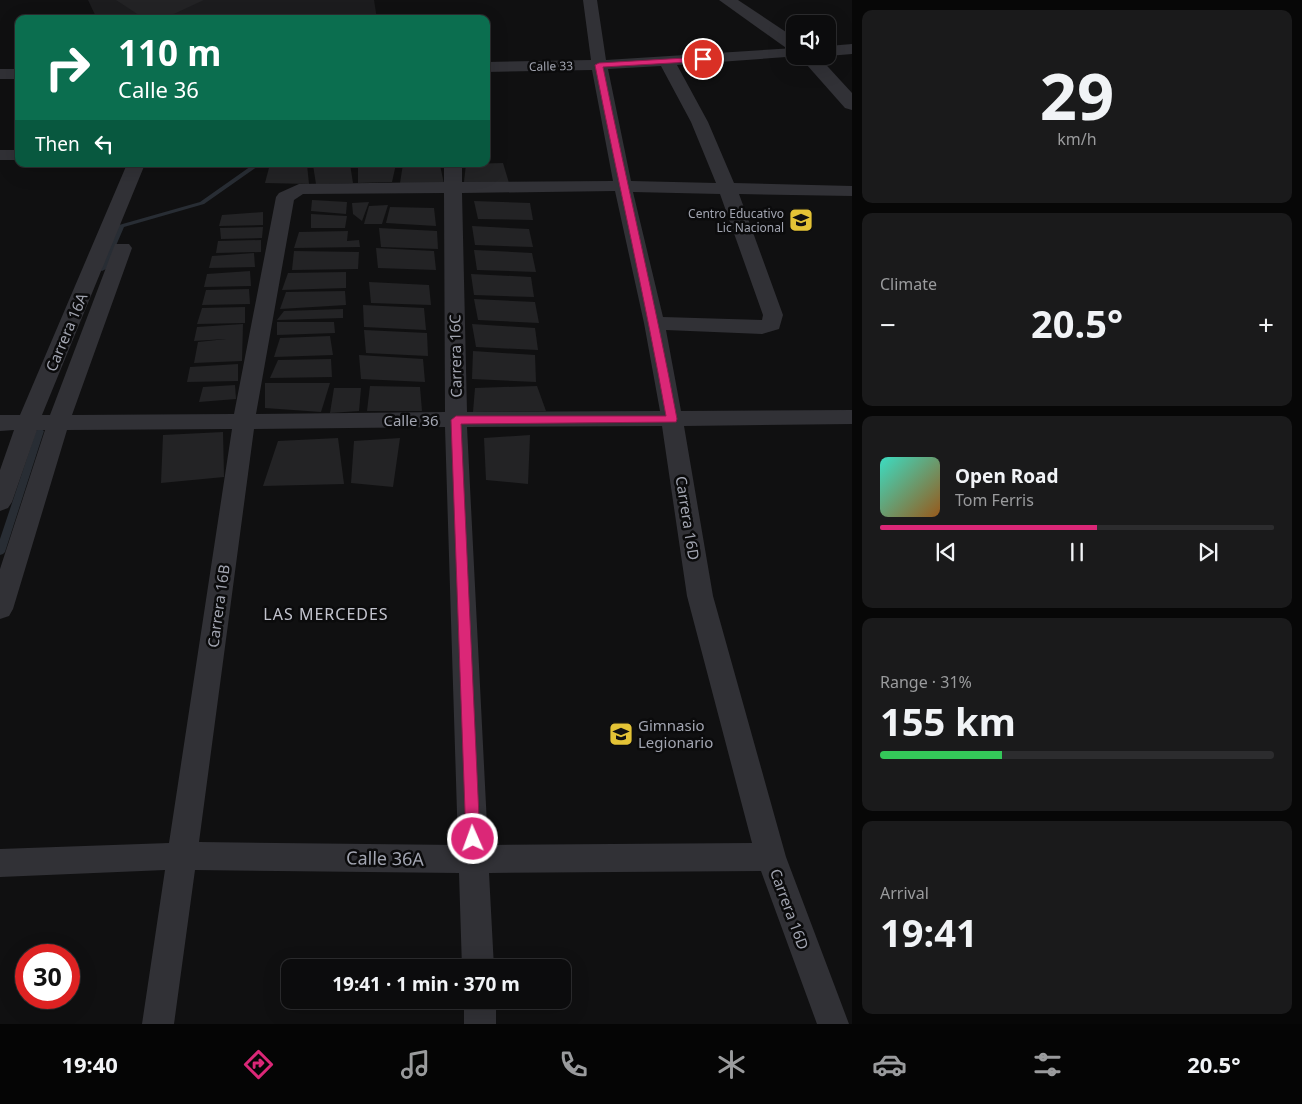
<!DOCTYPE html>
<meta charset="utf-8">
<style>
:root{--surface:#0c0c0d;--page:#1a1a1b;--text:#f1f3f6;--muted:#9a9b9d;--line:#2c2c2e;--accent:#db2777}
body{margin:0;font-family:"Noto Sans",sans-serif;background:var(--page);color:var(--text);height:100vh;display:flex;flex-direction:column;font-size:19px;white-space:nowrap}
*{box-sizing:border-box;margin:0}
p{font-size:16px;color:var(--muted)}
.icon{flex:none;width:28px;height:28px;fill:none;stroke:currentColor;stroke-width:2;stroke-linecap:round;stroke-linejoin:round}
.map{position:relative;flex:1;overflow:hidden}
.drawer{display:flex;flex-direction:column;gap:10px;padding:10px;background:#070707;width:450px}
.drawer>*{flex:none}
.hud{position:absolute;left:15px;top:15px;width:475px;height:152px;border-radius:10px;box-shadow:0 5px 20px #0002,0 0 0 1px var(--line);background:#0b6e4f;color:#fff;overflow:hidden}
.fabs{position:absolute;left:786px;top:15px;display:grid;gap:10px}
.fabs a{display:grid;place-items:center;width:50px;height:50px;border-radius:10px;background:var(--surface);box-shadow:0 5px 20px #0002,0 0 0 1px var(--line);font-size:25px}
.speed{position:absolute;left:15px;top:944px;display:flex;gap:10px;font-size:25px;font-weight:700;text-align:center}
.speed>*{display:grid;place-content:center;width:65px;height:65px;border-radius:50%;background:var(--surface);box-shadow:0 5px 20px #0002,0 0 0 1px var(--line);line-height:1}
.speed .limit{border:8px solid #d22;background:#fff;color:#111}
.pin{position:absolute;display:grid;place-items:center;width:42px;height:42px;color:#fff;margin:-21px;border:2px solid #fff;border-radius:50%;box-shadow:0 1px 5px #0007}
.me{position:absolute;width:55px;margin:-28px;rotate:358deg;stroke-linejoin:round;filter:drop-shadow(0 0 4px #0008)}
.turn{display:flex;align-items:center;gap:18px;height:105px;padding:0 20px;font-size:22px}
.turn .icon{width:65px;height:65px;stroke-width:2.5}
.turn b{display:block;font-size:35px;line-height:42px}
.then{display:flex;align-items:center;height:48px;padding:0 20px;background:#0003;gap:10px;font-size:19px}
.big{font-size:38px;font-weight:700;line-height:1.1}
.drawer .tile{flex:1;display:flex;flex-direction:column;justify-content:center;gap:8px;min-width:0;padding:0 18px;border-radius:10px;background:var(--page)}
.drawer .dial{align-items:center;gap:0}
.dial b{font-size:65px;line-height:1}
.song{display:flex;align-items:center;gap:15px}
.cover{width:60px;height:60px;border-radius:8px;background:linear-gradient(135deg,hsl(170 70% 55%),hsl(30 70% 35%))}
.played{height:5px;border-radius:2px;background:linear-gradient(90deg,var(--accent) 55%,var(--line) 55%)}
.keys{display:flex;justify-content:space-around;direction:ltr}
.heat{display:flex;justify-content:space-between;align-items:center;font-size:28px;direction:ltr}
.charge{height:8px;border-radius:4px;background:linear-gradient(90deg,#34c759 31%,var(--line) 0)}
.trip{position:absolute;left:281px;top:959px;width:290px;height:50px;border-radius:10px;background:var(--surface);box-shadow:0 5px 20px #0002,0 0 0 1px var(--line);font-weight:700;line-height:50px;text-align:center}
.menu{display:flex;height:80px;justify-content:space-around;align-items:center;background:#050505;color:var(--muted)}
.menu .icon{width:35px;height:35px}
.menu .selected{color:var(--accent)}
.menu b{font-size:22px;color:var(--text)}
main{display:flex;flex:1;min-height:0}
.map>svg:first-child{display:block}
</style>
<main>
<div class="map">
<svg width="852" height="1024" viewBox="0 0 852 1024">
<rect width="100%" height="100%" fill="#101011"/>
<path fill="#1c1c1e" d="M88,0H374L377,19H97Z"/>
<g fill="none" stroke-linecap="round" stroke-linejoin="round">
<g fill="#282d34" fill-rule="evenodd">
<path d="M254,164H261L204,204L124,227L106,269L102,271L98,269L119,225L200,202Z"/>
<path d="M40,428L44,431L5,552L3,554L0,555V539L36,431Z"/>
</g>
</g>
<g fill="#232325">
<path d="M116,0H204L163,19H145Z"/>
<path d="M365,14L364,19H249V16Z"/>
<path d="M503,163L509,183L464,182L466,164Z"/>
<path d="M270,164L307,165L309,184L265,183Z"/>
<path d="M350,164L353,183L316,184L313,165Z"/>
<path d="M358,164H396L392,182L358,183Z"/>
<path d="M403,164L440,165L444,184L400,183Z"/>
<path d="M312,200L347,202L346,214L311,211Z"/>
<path d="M474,201L530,203L533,220L478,219Z"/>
<path d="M369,202L362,221L353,214L352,203Z"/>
<path d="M388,205L382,224H364L369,206Z"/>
<path d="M390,207L434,208L436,226L386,223Z"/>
<path d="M263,212V225L219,226L222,215Z"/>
<path d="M311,214L347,216L345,228H311Z"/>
<path d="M472,226L529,229L533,247L475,245Z"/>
<path d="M263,227L262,238L221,239L220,228Z"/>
<path d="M379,228L437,231L438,249L381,247Z"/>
<path d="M348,231L347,241L359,240L360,247L294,248L299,232Z"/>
<path d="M261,240V252L216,253L218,241Z"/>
<path d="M376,248L434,251L436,270L378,268Z"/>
<path d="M474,250L532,253L536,272L477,270Z"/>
<path d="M294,251L359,252L358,269L292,270Z"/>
<path d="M254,253L255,267L209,268L212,256Z"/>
<path d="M250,271L251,286L204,287L207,274Z"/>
<path d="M346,272V288L282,290L288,273Z"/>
<path d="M471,274L531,277L534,297L474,295Z"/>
<path d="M369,282L429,285L431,305L371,303Z"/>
<path d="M249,289L250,304L202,305L206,290Z"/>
<path d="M345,291L346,305L280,309L286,292Z"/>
<path d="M474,299L535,302L539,323L478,320Z"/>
<path d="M363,305L424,308L426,330L364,327Z"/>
<path d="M245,307V323L197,324L202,308Z"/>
<path d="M343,309V318L277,320L284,311Z"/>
<path d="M277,322H334L335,333L277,335Z"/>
<path d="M243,324L242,361L194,363L198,342L226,339L194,341L197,327Z"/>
<path d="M472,324L535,328L538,350L476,347Z"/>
<path d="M364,330L427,333L428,356L366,353Z"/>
<path d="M330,336L333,355L274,357L280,338Z"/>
<path d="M473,351L535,355L536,382L472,379Z"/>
<path d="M359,355L423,359L425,382L361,379Z"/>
<path d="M331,359L332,377L270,378L278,360Z"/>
<path d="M238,364V381L187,382L190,367Z"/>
<path d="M265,383H330L321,412L265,408Z"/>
<path d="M235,385L236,399L199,402L203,387Z"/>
<path d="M370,386L420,387L422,411H367Z"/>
<path d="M537,386L546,411L473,412L475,388Z"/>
<path d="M334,388H361L359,411L330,413Z"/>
<path d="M223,432L224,477L161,483L163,435Z"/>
<path d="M530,435L528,484L486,480L484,438Z"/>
<path d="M338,438L344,484L263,486L278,441Z"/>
<path d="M400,438L393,487L351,483L354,441Z"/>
</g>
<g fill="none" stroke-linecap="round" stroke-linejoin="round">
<g fill="#313136" fill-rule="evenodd">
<path d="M583,0H597L606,60L795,48V56H800L677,65L708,122L734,183L852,186V196L739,194L783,315L779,329L762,334L666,330L681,411L852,410V424L684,426L713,596L786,857L849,1024H817L761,871L489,873L494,968H462L459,873L195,870L174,1024H142L165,870L0,877V849L169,843L232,429L67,430L13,609L9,616L0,619V569L45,430H37L12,502L8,508L0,511V470L14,430L0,431V415H20L127,164H145L42,415H50L115,244H129L132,248L72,415L234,414L276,197L279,193L299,184L444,182V164H462V182L613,181L592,70L486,72V62L591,60ZM661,66L691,122L716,183L631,181L608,69ZM615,191L644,323L660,411L467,412L462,193ZM633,192L720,194L763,315L762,320L663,317ZM444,193L445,412L256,414L294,200L303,194ZM662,426L687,596L752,843L488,845L467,427ZM445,427L458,845L199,842L254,429Z"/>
<path d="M852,44V54L828,56V46Z"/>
<rect x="0" y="69" width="19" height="10"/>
<rect x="0" y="150" width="19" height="10"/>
<rect x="464" y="1000" width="32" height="24"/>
</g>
<g fill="#313136" fill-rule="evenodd">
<path d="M719,0H738L795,38V51L789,50Z"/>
<path d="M799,56H818L852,93V110L845,108Z"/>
</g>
</g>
<path fill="#db2777" stroke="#8e194d" d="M703,57L707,59L706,61L603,67C627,185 655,301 677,419L676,422L461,424L480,839L478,843L473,845L468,843L466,839L451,420L456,416H666C645,298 618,182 595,65L599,63Z"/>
<defs>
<g id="school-square" transform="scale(1.25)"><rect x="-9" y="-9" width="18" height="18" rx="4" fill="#e4c336" stroke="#0b0b0c"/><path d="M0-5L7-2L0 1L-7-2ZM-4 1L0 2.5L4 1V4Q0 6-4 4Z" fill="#111"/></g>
</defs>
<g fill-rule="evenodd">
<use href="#school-square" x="801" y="220"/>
<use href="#school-square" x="621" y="734"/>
</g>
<g text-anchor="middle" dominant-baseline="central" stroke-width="5" stroke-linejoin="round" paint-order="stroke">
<g font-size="12" fill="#a2a5b1" stroke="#0b0b0c">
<text transform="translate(551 66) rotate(-1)">Calle 33</text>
</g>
<g font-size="12" fill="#a2a5b1" stroke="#0b0b0c" text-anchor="end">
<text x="784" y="213">Centro Educativo<tspan x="784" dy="14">Lic Nacional</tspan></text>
</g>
<g font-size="15" fill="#a2a5b1" stroke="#0b0b0c">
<text transform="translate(66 332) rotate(-67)">Carrera 16A</text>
<text transform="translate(455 356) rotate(-91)">Carrera 16C</text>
<text x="411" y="420">Calle 36</text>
<text transform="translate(688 518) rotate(81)">Carrera 16D</text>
<text transform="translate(218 606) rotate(-82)">Carrera 16B</text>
<text transform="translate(790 909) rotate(70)">Carrera 16D</text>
</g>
<g font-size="15" fill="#a2a5b1" stroke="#0b0b0c" text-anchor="start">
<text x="638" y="725">Gimnasio<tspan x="638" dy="17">Legionario</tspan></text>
</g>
<g font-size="16" letter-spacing="1" fill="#c3c4ce" stroke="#0b0b0c">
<text x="326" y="614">LAS MERCEDES</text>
</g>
<g font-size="18" fill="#a2a5b1" stroke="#0b0b0c">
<text transform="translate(385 858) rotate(1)">Calle 36A</text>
</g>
</g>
</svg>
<div class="fabs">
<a><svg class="icon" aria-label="sound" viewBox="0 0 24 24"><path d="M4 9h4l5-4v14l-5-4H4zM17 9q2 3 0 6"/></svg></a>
</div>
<div class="speed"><div class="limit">30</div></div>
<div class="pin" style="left:703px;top:59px;background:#d93025"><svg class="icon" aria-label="arrive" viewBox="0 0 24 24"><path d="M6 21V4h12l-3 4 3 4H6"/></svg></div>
<svg class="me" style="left:473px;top:839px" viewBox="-20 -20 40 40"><circle r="17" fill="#db2777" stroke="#fff" stroke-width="3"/><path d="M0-11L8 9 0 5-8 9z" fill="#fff"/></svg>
<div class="trip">19:41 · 1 min · 370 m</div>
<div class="hud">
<div class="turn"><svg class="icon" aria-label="right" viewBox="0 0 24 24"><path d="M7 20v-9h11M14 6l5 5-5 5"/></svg><div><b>110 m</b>Calle 36</div></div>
<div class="then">Then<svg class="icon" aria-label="left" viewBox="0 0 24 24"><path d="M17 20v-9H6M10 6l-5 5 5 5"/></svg></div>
</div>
</div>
<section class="drawer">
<div class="tile dial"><b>29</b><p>km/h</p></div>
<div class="tile"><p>Climate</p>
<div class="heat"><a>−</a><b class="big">20.5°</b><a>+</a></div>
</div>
<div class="tile">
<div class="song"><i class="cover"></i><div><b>Open Road</b><p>Tom Ferris</p></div></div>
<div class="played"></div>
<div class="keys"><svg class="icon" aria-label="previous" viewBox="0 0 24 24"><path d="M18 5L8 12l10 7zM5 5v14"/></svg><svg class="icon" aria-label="pause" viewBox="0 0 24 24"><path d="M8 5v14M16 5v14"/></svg><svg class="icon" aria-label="next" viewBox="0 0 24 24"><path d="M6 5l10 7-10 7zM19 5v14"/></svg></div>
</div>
<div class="tile"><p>Range · 31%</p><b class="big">155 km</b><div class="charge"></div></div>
<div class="tile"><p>Arrival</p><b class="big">19:41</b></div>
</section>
</main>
<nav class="menu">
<b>19:40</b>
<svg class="icon selected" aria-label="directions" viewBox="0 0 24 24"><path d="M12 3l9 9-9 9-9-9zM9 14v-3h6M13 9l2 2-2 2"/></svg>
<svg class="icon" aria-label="music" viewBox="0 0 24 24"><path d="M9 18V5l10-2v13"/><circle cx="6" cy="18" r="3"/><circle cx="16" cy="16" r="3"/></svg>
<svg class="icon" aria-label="phone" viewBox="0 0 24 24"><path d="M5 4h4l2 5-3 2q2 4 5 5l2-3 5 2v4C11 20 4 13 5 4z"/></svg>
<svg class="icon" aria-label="climate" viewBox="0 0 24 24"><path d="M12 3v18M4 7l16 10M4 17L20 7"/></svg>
<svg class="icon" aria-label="car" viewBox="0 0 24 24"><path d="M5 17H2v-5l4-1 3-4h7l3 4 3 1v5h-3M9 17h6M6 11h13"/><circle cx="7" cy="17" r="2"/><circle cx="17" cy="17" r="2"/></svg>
<svg class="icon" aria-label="filters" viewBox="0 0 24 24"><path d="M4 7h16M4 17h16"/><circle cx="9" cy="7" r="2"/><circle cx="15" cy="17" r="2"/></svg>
<b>20.5°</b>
</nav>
